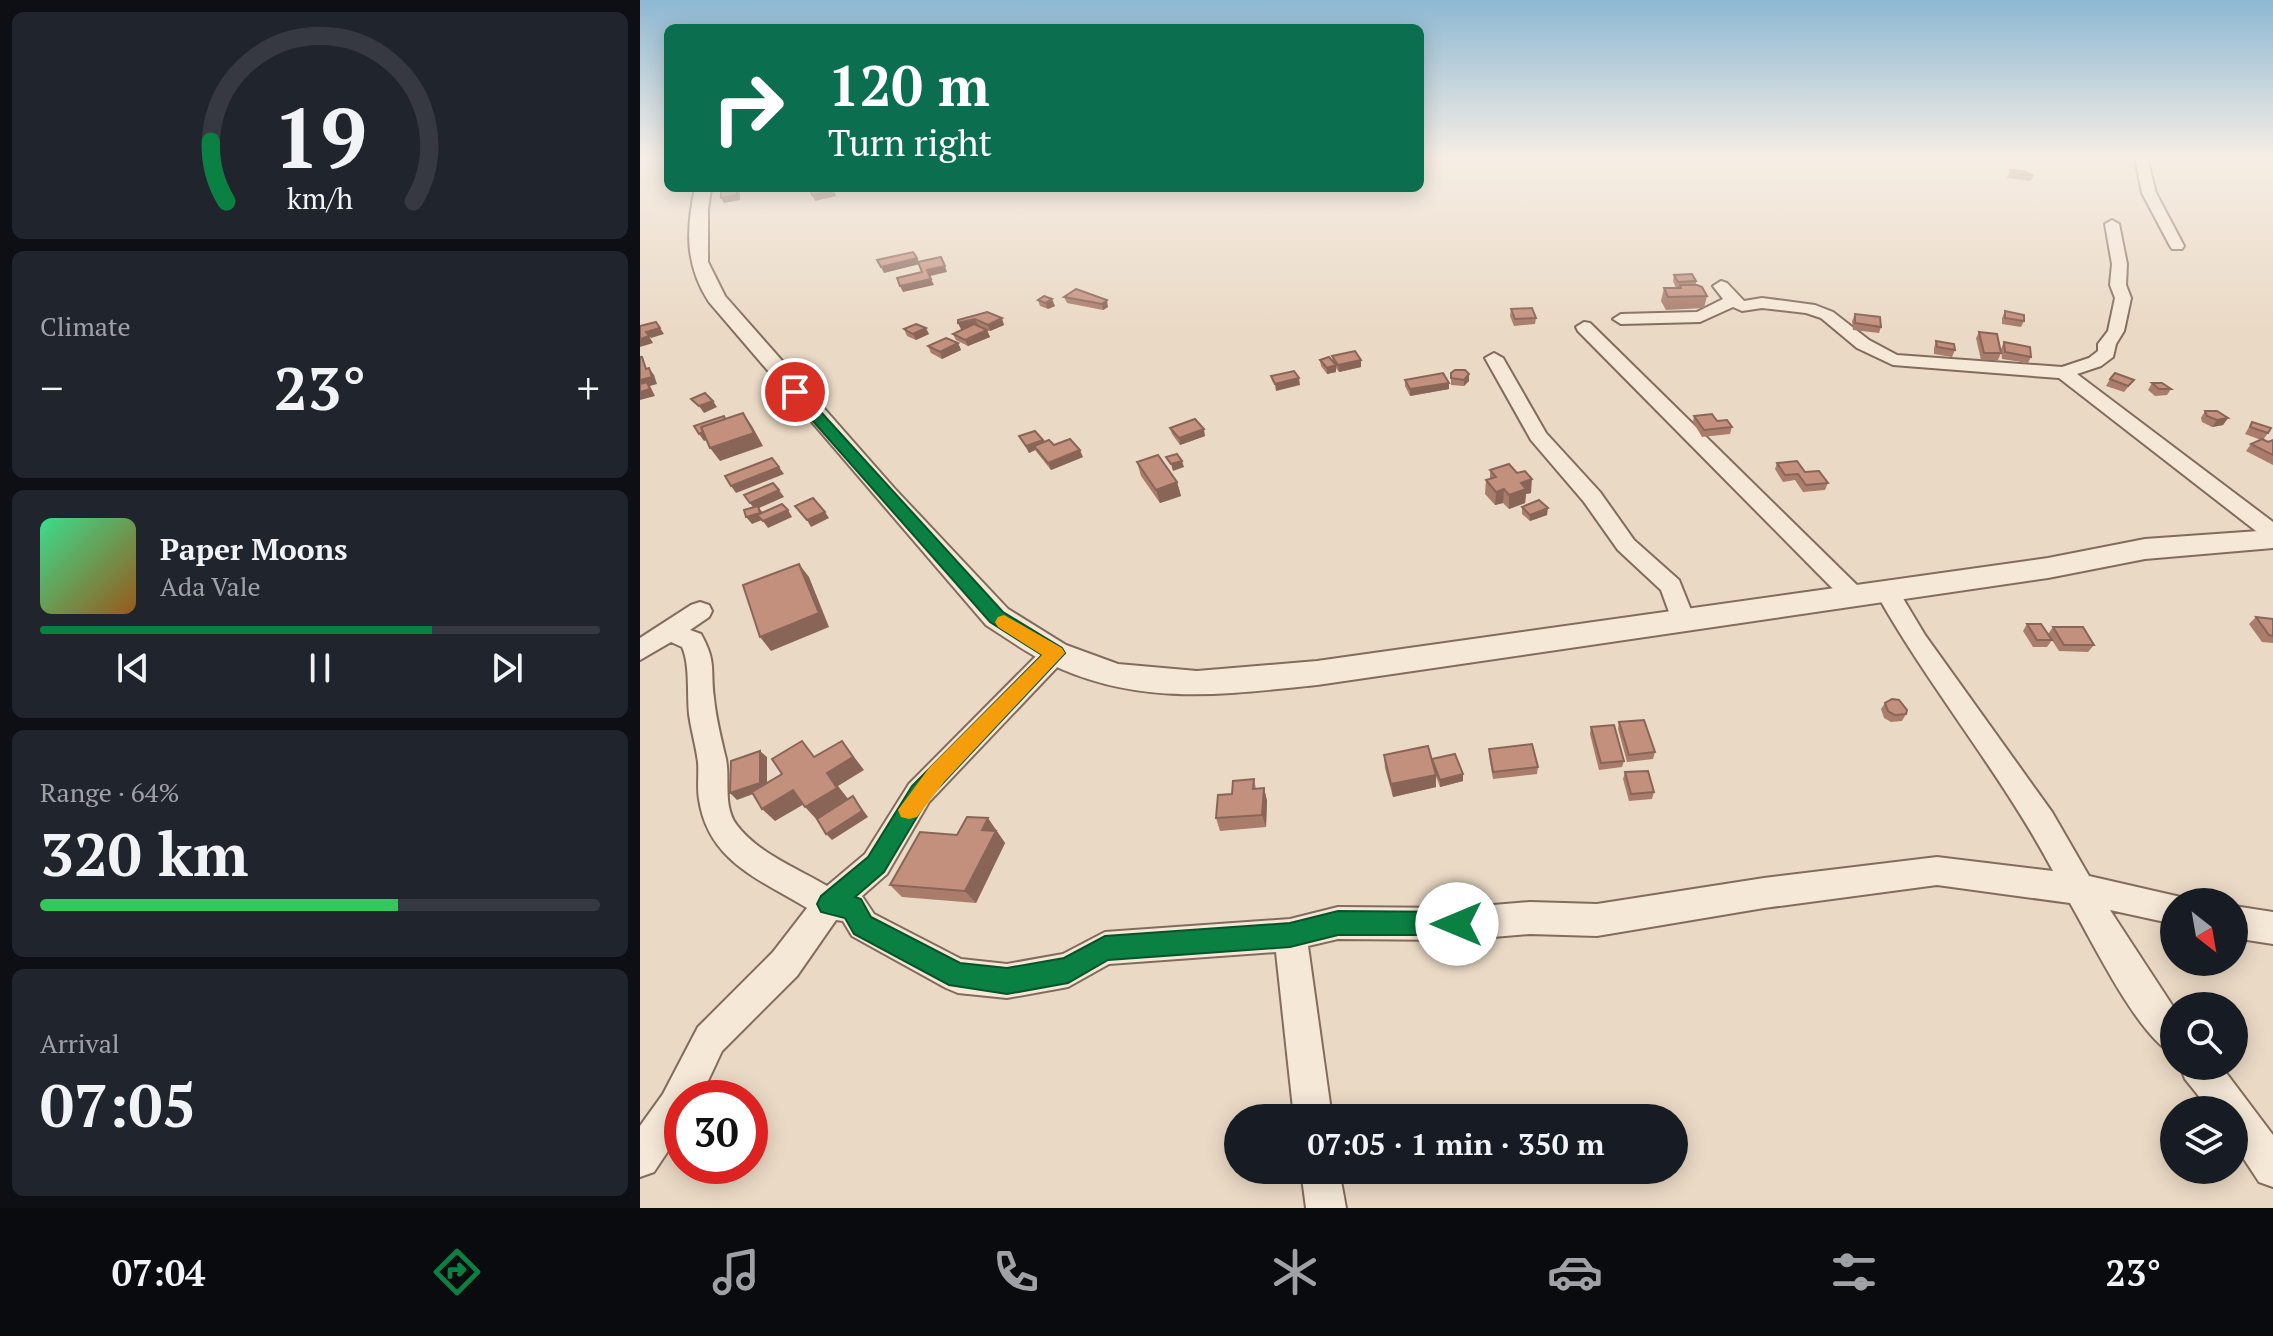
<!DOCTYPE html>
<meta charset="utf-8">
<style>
:root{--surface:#171b24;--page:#20242c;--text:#f1f3f6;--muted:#9ea1a6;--line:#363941;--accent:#0b8043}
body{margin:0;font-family:"PT Serif",serif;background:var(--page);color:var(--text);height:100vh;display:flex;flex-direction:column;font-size:30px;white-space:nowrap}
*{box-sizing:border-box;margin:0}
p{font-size:26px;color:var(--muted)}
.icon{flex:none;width:44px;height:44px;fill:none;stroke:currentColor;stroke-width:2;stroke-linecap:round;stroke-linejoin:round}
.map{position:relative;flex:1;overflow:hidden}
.drawer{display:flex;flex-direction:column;gap:12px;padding:12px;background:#0d0f14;width:640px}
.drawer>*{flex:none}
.hud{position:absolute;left:24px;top:24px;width:760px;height:168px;border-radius:12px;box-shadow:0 4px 20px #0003;background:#0b6e4f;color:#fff;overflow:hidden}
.needle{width:52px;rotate:149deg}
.tools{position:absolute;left:1520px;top:888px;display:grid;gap:16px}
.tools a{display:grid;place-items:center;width:88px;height:88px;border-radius:50%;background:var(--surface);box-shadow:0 4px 20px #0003;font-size:40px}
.speed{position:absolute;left:24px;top:1080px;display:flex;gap:16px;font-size:40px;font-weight:700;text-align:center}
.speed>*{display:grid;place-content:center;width:104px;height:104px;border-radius:50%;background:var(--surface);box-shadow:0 4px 20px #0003;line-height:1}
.speed .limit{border:12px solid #d22;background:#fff;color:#111}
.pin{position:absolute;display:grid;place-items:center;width:68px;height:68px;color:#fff;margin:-34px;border:4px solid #fff;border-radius:50%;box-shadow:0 2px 8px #0007}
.me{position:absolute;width:88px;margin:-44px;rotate:270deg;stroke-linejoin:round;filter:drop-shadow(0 0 6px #0008)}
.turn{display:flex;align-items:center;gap:28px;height:168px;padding:0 32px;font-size:36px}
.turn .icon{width:104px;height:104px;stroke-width:2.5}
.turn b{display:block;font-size:56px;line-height:68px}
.big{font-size:60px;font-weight:700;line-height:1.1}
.drawer .tile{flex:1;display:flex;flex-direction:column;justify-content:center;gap:12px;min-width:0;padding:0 28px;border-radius:12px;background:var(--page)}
.drawer .dial{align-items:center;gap:0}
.dial svg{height:208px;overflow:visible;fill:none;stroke:var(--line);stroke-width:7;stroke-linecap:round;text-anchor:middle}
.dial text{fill:var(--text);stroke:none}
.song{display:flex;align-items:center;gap:24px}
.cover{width:96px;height:96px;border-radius:12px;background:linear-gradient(135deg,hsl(150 70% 55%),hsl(30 70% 35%))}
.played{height:8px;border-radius:4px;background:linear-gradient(90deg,var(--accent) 70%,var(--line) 70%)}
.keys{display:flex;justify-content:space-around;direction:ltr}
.heat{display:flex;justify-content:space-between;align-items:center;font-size:44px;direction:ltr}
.charge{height:12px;border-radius:6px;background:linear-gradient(90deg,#34c759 64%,var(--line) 0)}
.trip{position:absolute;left:584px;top:1104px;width:464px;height:80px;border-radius:40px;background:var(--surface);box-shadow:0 4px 20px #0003;font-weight:700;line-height:80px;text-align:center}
.tab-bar{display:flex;height:128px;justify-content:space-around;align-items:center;background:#090b0e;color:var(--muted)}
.tab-bar .icon{width:56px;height:56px}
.tab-bar .on{color:var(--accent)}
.tab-bar b{font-size:36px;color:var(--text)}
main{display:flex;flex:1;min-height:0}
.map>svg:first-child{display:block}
</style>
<main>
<section class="drawer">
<div class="tile dial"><svg viewBox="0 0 100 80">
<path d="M14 69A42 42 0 1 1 86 69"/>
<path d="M14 69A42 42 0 0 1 8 46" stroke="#0b8043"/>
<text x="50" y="56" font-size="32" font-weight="700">19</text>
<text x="50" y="72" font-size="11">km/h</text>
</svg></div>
<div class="tile"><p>Climate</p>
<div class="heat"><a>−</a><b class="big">23°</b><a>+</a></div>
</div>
<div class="tile">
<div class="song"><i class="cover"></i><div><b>Paper Moons</b><p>Ada Vale</p></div></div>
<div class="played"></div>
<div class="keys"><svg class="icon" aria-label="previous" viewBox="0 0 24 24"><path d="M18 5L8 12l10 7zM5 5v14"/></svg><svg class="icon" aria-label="pause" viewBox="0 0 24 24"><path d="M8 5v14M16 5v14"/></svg><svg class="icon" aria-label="next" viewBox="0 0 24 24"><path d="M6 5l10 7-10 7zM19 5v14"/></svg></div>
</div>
<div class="tile"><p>Range · 64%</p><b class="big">320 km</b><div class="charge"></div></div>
<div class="tile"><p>Arrival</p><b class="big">07:05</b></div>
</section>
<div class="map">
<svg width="1633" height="1208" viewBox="0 0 1633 1208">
<rect width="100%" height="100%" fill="#ead9c5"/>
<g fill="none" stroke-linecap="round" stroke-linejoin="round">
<g stroke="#836b5d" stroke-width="4">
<g id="minor">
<path d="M1495,158H1507L1516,193L1544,246L1542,249H1532L1530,246L1502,193Z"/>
<path d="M1472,220L1479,224L1487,264L1486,285L1491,298L1484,331L1476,344L1473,357L1461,366L1437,374L1633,522V540L1625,538L1419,378L1253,365L1217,348L1181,318L1166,313L1122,308L1102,311L1093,307L1060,322L981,324L973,319L981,314L1057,312L1083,299L1073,286L1081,281L1087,283L1104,301L1122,298L1175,305L1193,312L1229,340L1257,355L1422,367L1449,358L1458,351V344L1468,331L1475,298L1470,285L1472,264L1465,224Z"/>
<path d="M944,322L950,323L1222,590L1226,596L1222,602L1214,604L1206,602L938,331L936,327Z"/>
<path d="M854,353L863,358L906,433L960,492L994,540L1039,580L1055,620L1052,626L1043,629L1034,626L1021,590L978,550L944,502L891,440L845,358Z"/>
<path d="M1247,583L1255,585L1285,635L1412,812L1449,876L1545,898L1547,902H1534V924L1470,910L1534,1008V1054C1499,1039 1451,939 1430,903L1297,885L1124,908L957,936L890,934L817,940L698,939L668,946L692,1118H654L636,952L469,964L428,987L367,998L318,993L306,988L212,936L203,921L196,920L157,976L82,1051L60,1098H42V1130L14,1172L0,1177V1126L23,1094L58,1027L133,952L167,908C119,879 68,861 59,799C57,787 59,774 58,762C56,746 51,730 49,714C47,693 50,664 42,647L31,642L0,660V638L51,605L60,602L69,605L72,611L69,617L50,630L61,634C77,663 70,669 74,698C76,719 81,738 86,759C90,779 83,806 96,824C117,853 157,868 187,886L225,854L269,784L406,646L415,643L424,646L428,653L424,660L289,802L247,874L222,896L234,914L321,959L367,964L423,954L465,932L650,919L698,907L817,908L890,902L957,904L1124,878L1297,857L1413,871C1361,773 1289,688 1235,591L1239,585Z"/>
<path d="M1594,906L1633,912V944L1594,938Z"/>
<path d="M1540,1066H1581L1633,1135V1187L1619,1182L1594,1144V1110H1570L1545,1079Z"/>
<path d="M661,1170H699L706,1208H666Z"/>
</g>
</g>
<g stroke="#836b5d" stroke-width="4">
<path id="tertiary" d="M55,188H71L68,210V262L85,296L255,489L368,609L426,645L478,664L557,671L677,661L1408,558L1505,539L1633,530V548L1505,559L1408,578L677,685C580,695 495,707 404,661C384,651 365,637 346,625L69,302C45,265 46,230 55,188Z"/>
</g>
<use href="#minor" fill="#f5e8d7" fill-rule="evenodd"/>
<use href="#tertiary" fill="#f5e8d7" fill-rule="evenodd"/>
</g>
<g fill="#a97c6c">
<path d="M1370,170L1393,176L1391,181L1367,178Z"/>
<path d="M1034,275L1056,281V285L1067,296L1064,308L1026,310L1021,301L1024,288H1036L1033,281Z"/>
<path d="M436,289L468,307L463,310L427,303L424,297Z"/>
<path d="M398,300L415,306L408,309L400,306Z"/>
<path d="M871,309L896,318L895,324L874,326L870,316Z"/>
<path d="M1365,311L1384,321L1381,327L1362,324V318Z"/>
<path d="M347,312L364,325L350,331L337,326L347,330L350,337L328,346L316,340L313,334L326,328L321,329L318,323Z"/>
<path d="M1215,314L1241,327L1239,333L1213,330L1212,321Z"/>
<path d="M264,329L289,334L276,340L267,336Z"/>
<path d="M1339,332L1361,353L1358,360H1341L1336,338Z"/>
<path d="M1296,341L1315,350L1312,357L1294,354V348Z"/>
<path d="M1364,342L1391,357L1388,363L1362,359L1361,349Z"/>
<path d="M318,343L321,350L302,359L291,353L288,346Z"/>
<path d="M692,356L721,360V367L699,372L696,368V372L687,374L681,366L680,360L693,361Z"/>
<path d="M811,373L829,381L824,386L811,385Z"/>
<path d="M1470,379L1494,380L1484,392L1466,386Z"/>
<path d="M765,380L809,389L770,396L765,386Z"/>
<path d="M1512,383L1531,389L1527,395L1515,396L1508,390Z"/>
<path d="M1565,411L1588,418L1583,425L1572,427L1562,422L1561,418Z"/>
<path d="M1054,416L1077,421L1092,427L1090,434L1062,437L1053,422Z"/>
<path d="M1612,422L1628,433L1623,440L1628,442L1633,440V465L1606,451L1611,444L1621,440L1605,434Z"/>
<path d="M530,428L565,436L540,445L532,434Z"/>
<path d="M379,436L414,445L443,457L411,470L395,450L389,453Z"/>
<path d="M497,462L537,482L541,496L520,503L501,476Z"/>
<path d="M1137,463L1165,472L1188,483L1185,490L1163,492L1155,480L1143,482L1135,469Z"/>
<path d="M850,470L891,493L886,494L885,503L869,509L863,503L855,505L845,494L846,480L850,479Z"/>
<path d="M882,507L907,515L890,521L882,514Z"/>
<path d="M1616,617L1633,619V643L1622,642L1609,624Z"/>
<path d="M1387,624L1412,640L1407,647H1393L1383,631Z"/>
<path d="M1413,627L1454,645L1448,652L1419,651L1408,634Z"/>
<path d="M1245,703L1266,714L1262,721L1251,722L1244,718L1241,709Z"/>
<path d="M979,722L1015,752L1013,759L987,762L978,729Z"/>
<path d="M951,727L984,761L982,767L959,770L950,734Z"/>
<path d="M849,749L898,767L897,774L853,779L849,756Z"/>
<path d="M744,755L793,764L792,759L823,781L800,787L795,774L796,787L753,797L745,768Z"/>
<path d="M985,772L1014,792L1012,799L989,801L983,779Z"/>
<path d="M614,779L616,789L624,788L627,801L626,827L580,831L576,818L592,794Z"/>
<path d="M357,830V832L365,843L336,903L262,897L250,885L317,835Z"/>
</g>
<g fill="#896558">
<path d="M97,188L100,194V200L84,203L81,198Z"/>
<path d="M194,191L196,196L175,201L172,195Z"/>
<path d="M277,258L280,264L244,273L241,267Z"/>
<path d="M305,266L307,272L290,276L287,270Z"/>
<path d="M291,279L294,285L263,292L260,286Z"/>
<path d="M412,299L415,306L408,309L405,303Z"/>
<path d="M467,300L468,307L463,310L462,304Z"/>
<path d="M362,318L364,325L350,331L348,325Z"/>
<path d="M335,319L338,325L321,329L318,323Z"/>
<path d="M20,328L24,334L11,338L6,332Z"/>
<path d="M286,328L289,334L276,340L273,334Z"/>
<path d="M347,330L350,337L328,346L325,340Z"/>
<path d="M9,336L13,343L0,347V339Z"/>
<path d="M318,343L321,350L302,359L300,352Z"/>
<path d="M721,360V367L699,372L698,365Z"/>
<path d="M696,365V372L687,374V368Z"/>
<path d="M9,368L14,375L17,384L10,386L15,396L0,400V380Z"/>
<path d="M829,374V381L824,386V380Z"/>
<path d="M659,378L660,385L636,391L635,384Z"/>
<path d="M809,383V389L770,396V389Z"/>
<path d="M73,401L77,407L64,413L59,406Z"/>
<path d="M103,413L112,426L123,446L80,461L70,448Z"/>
<path d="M1588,418L1583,425L1572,427L1577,420Z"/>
<path d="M88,424L93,430L64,441L59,434Z"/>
<path d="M564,429L565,436L540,445L539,438Z"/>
<path d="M403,440L405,447L394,446L395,450L389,453L386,446Z"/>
<path d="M440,450L443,457L411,470L408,463Z"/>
<path d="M542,461L544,467L533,471L531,464Z"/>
<path d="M139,467L144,474L96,493L91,486Z"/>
<path d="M892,479L891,493L886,494L885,503L869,509V495L881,483Z"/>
<path d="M537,482L541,496L520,503L516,490Z"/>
<path d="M864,489L863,503L855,505L856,492Z"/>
<path d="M139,490L144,497L119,508L123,513L122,520L112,524L106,517L115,510L110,503Z"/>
<path d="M908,508L907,515L890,521V515Z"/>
<path d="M148,510L152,517L128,528L123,521Z"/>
<path d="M185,512L189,518L171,527L167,520Z"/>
<path d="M159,564L169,577L189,627L131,651L120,637Z"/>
<path d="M202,741L224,770L198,786L209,800L177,820L165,807L187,773Z"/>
<path d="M120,751L127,757V789L97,800L90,793Z"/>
<path d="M823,774V781L800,787V780Z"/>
<path d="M796,775V787L753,797L751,784Z"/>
<path d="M624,788L627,801L626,827L622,815Z"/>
<path d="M153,790L166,803L135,821L122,809Z"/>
<path d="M213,796L228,817L192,840L186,834Z"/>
<path d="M348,818L365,843L336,903L325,891L342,830Z"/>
</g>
<g fill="#c4907e" stroke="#896558" stroke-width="2">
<path d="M1370,170L1384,171L1393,176L1370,172Z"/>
<path d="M97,188V195L81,198V191Z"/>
<path d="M170,188H193L194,191L172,195Z"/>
<path d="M273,252L277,258L241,267L237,260Z"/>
<path d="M301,257L305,266L287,270L291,279L260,286L257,278L282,272L278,262Z"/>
<path d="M1052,274L1056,281L1038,282L1034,275Z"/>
<path d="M1040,285H1057L1062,287L1067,296L1028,297L1024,288H1041Z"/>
<path d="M436,289L467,300L462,304L424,297Z"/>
<path d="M404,296L412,299L405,303L398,300Z"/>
<path d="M892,308L896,318L875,319L871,309Z"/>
<path d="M1365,311L1384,315V321L1365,318Z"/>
<path d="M347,312L362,318L348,325L335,319L318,323V320Z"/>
<path d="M1215,314L1240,317L1241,327L1215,323Z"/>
<path d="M16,322L20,328L6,332L9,336L0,339V326Z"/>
<path d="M276,324L286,328L273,334L264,329Z"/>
<path d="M334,324L347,330L325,340L313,334Z"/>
<path d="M1339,332L1357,334L1361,353H1344Z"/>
<path d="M306,338L318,343L300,352L288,346Z"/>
<path d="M1296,341L1314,344L1315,350L1297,347Z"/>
<path d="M1364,342L1390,347L1391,357L1365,352Z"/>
<path d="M715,351L721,360L698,365L692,356Z"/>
<path d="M0,357H2L6,369L9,368L12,377L0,380Z"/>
<path d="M689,357L696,365L687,368L680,360Z"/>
<path d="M815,370H825L829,374L824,380L811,378V373Z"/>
<path d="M654,371L659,378L635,384L631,376Z"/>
<path d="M803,373L809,383L770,389L765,380Z"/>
<path d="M1475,373L1494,380L1488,386L1470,379Z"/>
<path d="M7,382L10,389L0,392V384Z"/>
<path d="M1512,383H1522L1531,389H1519Z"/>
<path d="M65,393L73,401L59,406L51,399Z"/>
<path d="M1565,411H1577L1588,418L1577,420L1567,416Z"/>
<path d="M103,413L114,433L70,448L61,427Z"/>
<path d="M1072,414L1077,421L1087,420L1092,427L1064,430L1054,416Z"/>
<path d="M84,416L85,419L61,427L63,432L59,434L54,426Z"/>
<path d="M555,419L564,429L539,438L530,428Z"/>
<path d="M1612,422L1631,428L1628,433L1610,427Z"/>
<path d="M395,431L403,440L386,446L379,436Z"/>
<path d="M430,439L440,450L408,463L394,446L409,440L414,445Z"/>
<path d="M1622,439L1628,442L1633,440V455L1611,444Z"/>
<path d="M537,454L542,461L531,464L526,457Z"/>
<path d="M518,455L537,482L516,490L497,462Z"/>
<path d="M132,458L139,467L91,486L85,476Z"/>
<path d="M1157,461L1165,472L1179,471L1188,483L1166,485L1158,474L1145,475L1137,463Z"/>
<path d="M869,464L877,473L885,471L892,479L881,483L886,489L869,495L864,489L856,492L846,480L856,477L850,470Z"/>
<path d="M133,483L139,490L110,503L104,495Z"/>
<path d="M173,498L185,512L167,520L155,506Z"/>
<path d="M899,500L908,508L890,515L882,507Z"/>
<path d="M142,504L148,510L123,521L117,515Z"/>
<path d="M118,506L120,513L106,517L104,510Z"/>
<path d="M159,564L179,613L120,637L103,585Z"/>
<path d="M1616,617L1633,619V636L1629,635Z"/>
<path d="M1387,624H1401L1412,640H1397Z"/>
<path d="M1413,627H1443L1454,645H1424Z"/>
<path d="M1252,699L1259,700L1267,710L1266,714L1255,715L1248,711L1245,703Z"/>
<path d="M1004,720L1015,752L989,755L979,722Z"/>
<path d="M974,725L984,761L961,763L951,727Z"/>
<path d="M162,741L174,757L202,741L213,757L187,773L197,788L165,807L153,790L122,809L112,792L142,774L132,759Z"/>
<path d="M892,744L898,767L853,772L849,749Z"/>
<path d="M788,746L796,775L751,784L744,755Z"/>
<path d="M120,751V783L90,793L91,761Z"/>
<path d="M815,754L823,774L800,780L792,759Z"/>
<path d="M1008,771L1014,792L991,794L985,772Z"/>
<path d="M614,779L613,789L624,788L622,815L576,818L578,795L592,794L593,781Z"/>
<path d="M213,796L222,811L186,834L177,819Z"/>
<path d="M327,817L348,818L342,830L356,831L325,891L250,885L280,832L317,835Z"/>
</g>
<linearGradient id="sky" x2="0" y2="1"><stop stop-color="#8db8d3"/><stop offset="0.48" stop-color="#f6eee5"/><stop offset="1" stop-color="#f6eee5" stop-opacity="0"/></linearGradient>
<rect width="1633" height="327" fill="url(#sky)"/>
<path fill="#0b8043" stroke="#07532c" stroke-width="2" d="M155,388L160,389L363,612L422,648L425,653L287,800L244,872L215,897L221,899L231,917L320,963L367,968L424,958L465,936L650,923L698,911L817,912L826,915L830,924L826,932L817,935H698L650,947L468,960L428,983L367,994L309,985L214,934L205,918L181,912L177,904L181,896L228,857L272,786L402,655L350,622L150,395V389Z"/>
<path fill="#f59e0b" d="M364,615L422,648L425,653L304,782L277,817L269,819L261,817L258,810L289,768L402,655L358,627L355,622L358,617Z"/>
</svg>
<div class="tools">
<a><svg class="needle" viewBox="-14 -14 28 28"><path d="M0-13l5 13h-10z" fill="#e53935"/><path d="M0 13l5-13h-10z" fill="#9ea1a6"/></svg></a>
<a><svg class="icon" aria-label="search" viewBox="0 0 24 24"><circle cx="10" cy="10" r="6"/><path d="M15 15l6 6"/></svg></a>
<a><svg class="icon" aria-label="layers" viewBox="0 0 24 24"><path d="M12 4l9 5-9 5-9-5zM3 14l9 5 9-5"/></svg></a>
</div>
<div class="speed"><div class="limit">30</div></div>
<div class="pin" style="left:155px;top:392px;background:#d93025"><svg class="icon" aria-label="arrive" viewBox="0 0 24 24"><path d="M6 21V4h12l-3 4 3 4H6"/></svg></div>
<svg class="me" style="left:817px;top:924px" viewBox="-20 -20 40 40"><circle r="19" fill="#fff"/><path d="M0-13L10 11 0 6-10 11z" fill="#0b8043"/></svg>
<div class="trip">07:05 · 1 min · 350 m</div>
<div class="hud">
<div class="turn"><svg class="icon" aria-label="right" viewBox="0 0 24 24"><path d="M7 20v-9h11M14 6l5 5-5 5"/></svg><div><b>120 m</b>Turn right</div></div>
</div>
</div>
</main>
<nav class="tab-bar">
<b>07:04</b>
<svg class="icon on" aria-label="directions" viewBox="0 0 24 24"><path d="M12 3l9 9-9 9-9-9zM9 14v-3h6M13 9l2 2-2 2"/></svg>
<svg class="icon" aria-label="music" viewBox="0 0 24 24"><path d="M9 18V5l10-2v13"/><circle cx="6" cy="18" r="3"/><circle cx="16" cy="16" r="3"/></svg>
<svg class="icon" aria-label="phone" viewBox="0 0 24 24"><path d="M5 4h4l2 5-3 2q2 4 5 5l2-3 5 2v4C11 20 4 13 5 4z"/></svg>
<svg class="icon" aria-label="climate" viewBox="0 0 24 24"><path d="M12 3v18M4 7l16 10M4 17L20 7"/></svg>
<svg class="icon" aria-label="car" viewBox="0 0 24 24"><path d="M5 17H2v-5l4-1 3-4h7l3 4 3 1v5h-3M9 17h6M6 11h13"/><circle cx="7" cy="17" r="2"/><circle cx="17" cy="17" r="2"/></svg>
<svg class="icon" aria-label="filters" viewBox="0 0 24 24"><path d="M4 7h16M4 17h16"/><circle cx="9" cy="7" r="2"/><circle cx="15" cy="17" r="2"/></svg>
<b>23°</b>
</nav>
